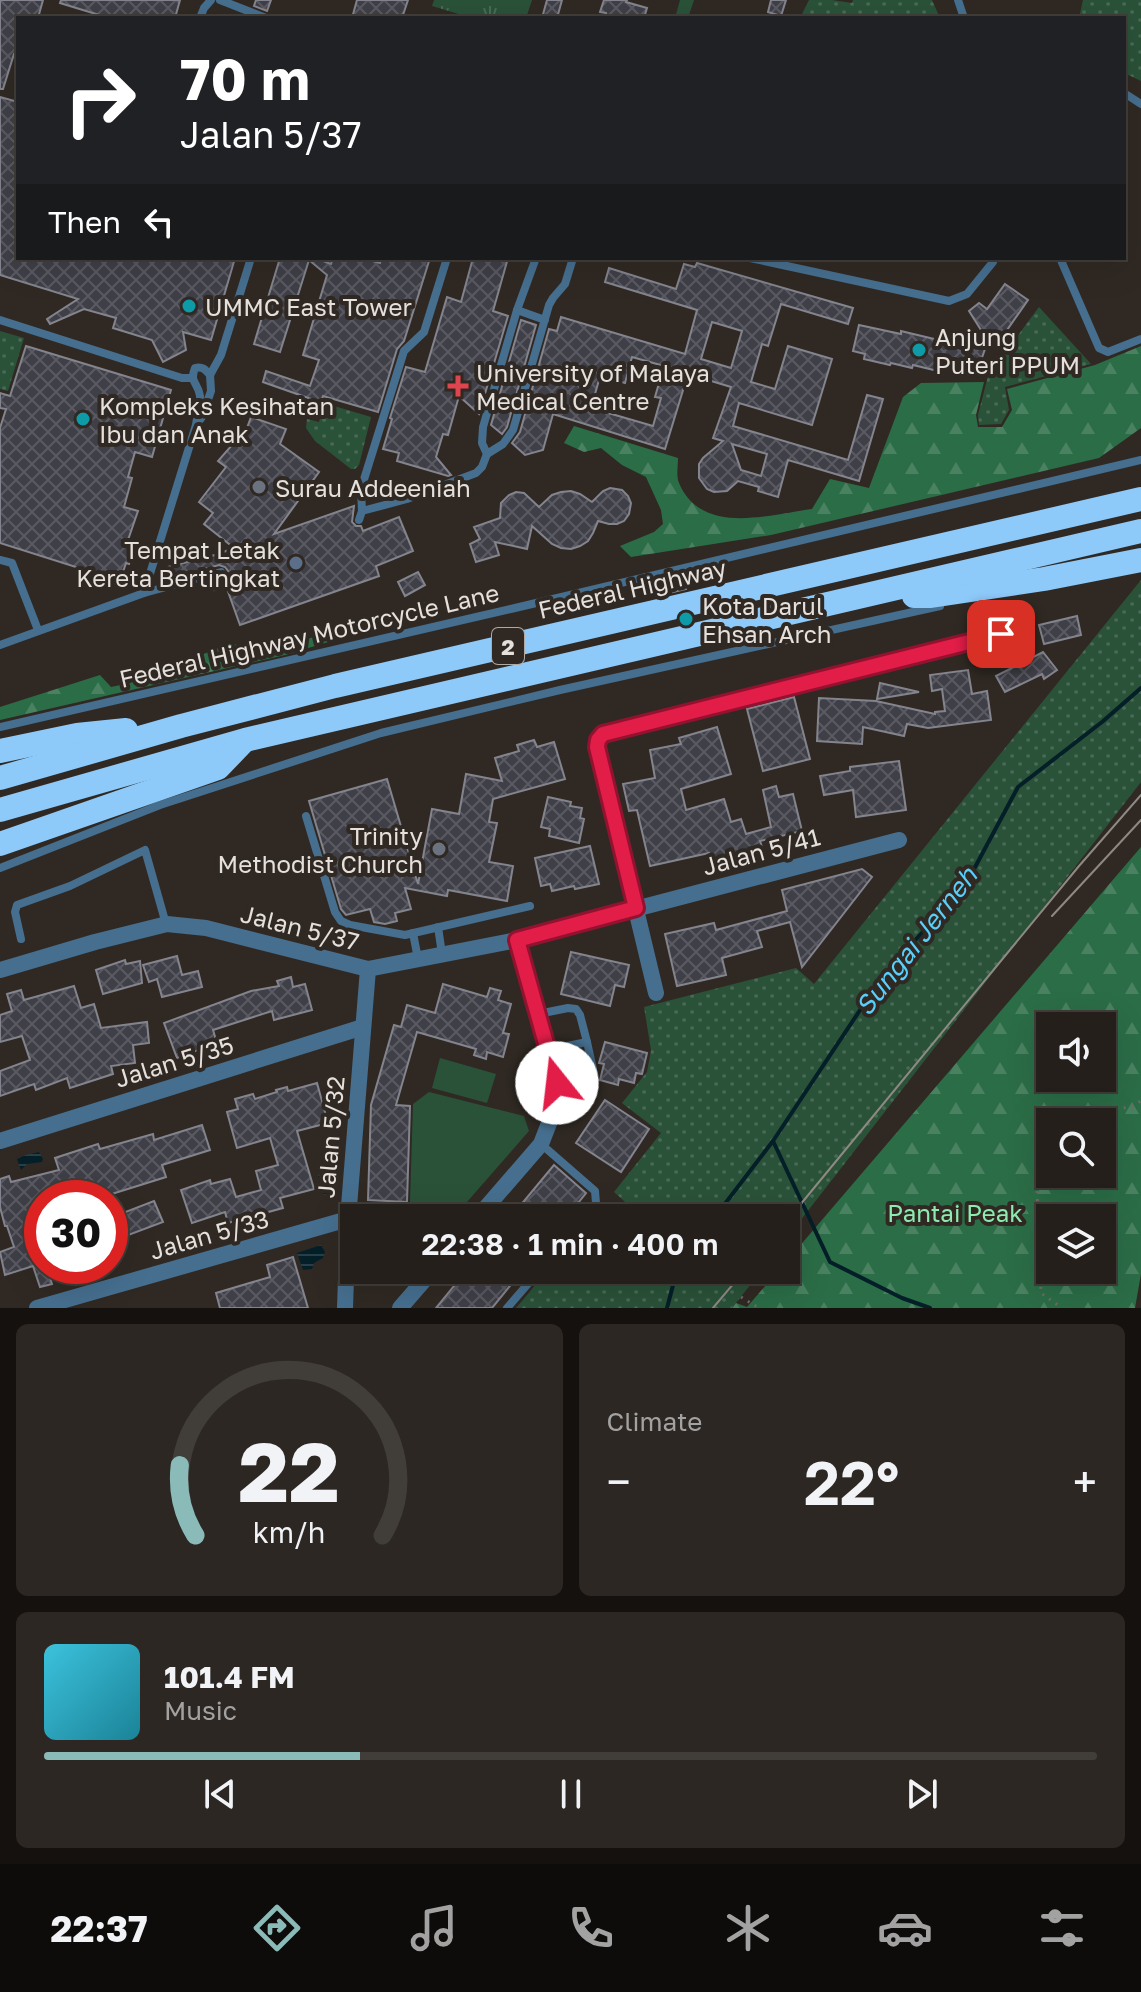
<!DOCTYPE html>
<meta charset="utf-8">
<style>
:root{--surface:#241f1a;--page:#2c2723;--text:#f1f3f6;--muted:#a3a2a2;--line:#413d39;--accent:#8bbbb9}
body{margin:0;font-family:"Golos Text",sans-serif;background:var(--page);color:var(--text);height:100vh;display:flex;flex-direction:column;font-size:30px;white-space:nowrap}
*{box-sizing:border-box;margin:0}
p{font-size:26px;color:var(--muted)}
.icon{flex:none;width:44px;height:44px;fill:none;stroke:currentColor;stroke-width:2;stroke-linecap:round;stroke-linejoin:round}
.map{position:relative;height:1308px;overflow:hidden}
.drawer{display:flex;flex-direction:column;gap:16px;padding:16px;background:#14110e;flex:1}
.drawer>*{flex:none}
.banner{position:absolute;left:16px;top:16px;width:1110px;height:244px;border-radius:0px;box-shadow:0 8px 32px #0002,0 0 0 2px var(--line);background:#202124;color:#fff;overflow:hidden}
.buttons{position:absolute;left:1036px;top:1012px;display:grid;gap:16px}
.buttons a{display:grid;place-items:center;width:80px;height:80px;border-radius:0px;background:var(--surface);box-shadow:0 8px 32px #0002,0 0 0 2px var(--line);font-size:40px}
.speed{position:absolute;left:24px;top:1180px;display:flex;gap:16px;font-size:40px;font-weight:700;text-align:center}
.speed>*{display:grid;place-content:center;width:104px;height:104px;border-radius:50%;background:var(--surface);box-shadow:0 8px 32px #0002,0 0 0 2px var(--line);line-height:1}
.speed .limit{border:12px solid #d22;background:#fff;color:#111}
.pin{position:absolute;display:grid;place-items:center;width:68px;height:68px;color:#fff;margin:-34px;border-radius:16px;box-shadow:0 4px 12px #0006}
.me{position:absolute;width:88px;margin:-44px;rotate:344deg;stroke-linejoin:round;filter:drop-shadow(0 0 6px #0008)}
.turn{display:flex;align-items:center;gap:28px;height:168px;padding:0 32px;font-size:36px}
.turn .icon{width:104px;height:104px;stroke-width:2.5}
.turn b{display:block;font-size:56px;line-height:68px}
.then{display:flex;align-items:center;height:76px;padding:0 32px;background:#0003;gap:16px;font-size:30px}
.big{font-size:60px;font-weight:600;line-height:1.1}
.drawer .widget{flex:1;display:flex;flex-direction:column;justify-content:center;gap:12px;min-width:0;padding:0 28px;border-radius:12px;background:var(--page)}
.drawer .dial{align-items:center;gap:0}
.dial svg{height:208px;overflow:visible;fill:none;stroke:var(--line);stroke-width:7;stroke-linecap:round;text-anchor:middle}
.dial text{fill:var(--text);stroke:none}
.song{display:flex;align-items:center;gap:24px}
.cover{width:96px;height:96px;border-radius:12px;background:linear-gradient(135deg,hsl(190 70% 55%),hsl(190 70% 35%))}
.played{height:8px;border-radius:4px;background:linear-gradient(90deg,var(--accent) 30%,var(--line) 30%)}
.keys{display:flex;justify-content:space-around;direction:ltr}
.heat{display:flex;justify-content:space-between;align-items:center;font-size:44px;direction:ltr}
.drawer .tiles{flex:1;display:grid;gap:16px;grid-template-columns:1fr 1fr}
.widget:last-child{grid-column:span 2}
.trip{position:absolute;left:340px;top:1204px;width:460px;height:80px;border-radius:0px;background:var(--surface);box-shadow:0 8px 32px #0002,0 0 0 2px var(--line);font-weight:600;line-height:80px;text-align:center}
.tab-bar{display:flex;height:128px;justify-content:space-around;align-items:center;background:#0e0c0a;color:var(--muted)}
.tab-bar .icon{width:56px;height:56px}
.tab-bar .current{color:var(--accent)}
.tab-bar b{font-size:36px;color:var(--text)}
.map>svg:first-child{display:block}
</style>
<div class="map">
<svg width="1141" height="1308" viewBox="0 0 1141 1308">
<defs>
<pattern id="grass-dots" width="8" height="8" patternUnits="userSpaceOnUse" patternTransform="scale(2)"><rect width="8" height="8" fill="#2a5239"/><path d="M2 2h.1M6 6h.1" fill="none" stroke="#496b55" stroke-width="1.8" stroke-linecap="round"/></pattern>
<pattern id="forest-firs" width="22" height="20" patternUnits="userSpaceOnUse" patternTransform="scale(2)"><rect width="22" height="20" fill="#2b6d47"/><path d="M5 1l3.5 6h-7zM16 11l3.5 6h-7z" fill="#4a8261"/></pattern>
<pattern id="park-tufts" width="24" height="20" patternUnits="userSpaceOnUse" patternTransform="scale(2)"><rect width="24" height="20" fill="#2a5239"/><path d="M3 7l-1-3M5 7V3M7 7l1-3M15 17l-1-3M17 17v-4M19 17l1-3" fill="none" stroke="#496b55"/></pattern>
<pattern id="water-rules" width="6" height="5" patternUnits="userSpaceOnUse" patternTransform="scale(2)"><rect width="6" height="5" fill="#041f28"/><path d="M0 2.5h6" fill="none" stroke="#283f47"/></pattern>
<pattern id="building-cross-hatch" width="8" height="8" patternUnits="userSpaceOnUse" patternTransform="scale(2)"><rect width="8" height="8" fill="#3f3f48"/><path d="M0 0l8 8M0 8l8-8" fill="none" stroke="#5b5a62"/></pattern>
</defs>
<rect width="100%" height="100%" fill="#302923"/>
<g fill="url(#grass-dots)">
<path d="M809,0H832L852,3L853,0H932L940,18H800Z"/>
<path d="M1083,0H1141V81L1124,73V18H1079Z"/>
<path d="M1039,307L1091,364L1005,387L1009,410L1001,424L979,425L978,415L988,376Z"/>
<path d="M0,331L24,338L8,391L0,389Z"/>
<path d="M324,403L371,417L359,465L355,469H351L315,441L306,428L307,419L319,422Z"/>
<path d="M1141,580V782L786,1239V1218H623L635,1211L614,1192L661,1133L622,1103L647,1072L651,1050L644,1007L796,968L814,984Z"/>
<path d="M548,1270H762L732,1308H516Z"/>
</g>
<g fill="url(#forest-firs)" fill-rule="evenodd">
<path d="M1141,346V428L1099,458L771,535L631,557L620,546L654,532L663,524L661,510L646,477L622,465L601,448L584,452L564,443L574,426L678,458C678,466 676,476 679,483C701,536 769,515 812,509L830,479L869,488L903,397L921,383L984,382L976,415L978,427H1002L1012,410L1007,389L1095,365Z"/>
<path d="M425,602L431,611L285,655L0,720V707L100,675L111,687L130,683L229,644L260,647L301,641Z"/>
<path d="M1141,847V1274L1135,1308H732L736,1303L747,1307L779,1270H786V1262ZM1050,1026H1102V1078H1050ZM1050,1122H1102V1174H1050ZM1050,1218H1102V1270H1050Z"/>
</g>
<path fill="url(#park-tufts)" d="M434,0H532L526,18H472L432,6Z"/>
<g fill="#2a5239">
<path d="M680,0H694L688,18H675Z"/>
<path d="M440,1058L496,1074L487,1103L432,1088Z"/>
<path d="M429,1092L524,1116L529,1131L453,1218H422L410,1202L413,1104Z"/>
</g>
<g fill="url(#water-rules)">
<path d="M39,1152L43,1159L42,1162L27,1164L21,1170L17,1159L26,1155Z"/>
<path d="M329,1171L335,1192L324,1195L318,1175Z"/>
<path d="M321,1245L325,1252L323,1258L314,1263L312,1269L303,1270L297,1253Z"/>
</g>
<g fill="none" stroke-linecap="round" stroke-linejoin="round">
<g stroke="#041f28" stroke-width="4">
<path d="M773,1141L830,1262L902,1298L930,1308"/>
<path d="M714,1218L773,1141L882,977L966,884L1018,787L1102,722L1141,688"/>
<path d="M667,1308L677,1270"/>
</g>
</g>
<g fill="url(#building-cross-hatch)" stroke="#84848e" stroke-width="2" fill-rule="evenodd">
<path d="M0,0H43L38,18H18V55L14,54L3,89H0Z"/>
<path d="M61,0H180L175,18H109L60,3Z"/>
<path d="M256,0H271L267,11L254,6Z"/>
<path d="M357,0H408L402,18H352Z"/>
<path d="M547,0H562L557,18H542Z"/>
<path d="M604,0H627L626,2L647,8L644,18H605L606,13L600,12Z"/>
<path d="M771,0H786L781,16L768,12Z"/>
<path d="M0,97L18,102V258H235L211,340L183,332L186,350L163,362L152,340L113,328L116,318L84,309L50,324L47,319L78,299L0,275Z"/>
<path d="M280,258H315L331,264L333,258H363L380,263L382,258H430L404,341L397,349L378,412L323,396L317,417L307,414L311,399L263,382L266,371L310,386L319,360L303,355L327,275L309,260L280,352L254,344Z"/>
<path d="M473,258H508L493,311L508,316L479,414L459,396L448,435L443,434L436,457L451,475L448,476L397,461L399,453L383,449L392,419L390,418L406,367L425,372L447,297L461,302Z"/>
<path d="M697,263L853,308L848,324L781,304L768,346L762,344L751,382L775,389L788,346L832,359L812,425L739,403L733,426L848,460L867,395L883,399L859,481L788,460L778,497L758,491L759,487L738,481L727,491L714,492L707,489L699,478V464L703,458L723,441L713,438L731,387L688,374L665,449L553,414L543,450L525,455L512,443L520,432L549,329L557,331L561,317L685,354L697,310L605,282L609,268L676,289L684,264L695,267ZM712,322L742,331L731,368L701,359ZM632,357L664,366L655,397L661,398L653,426L591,408L599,380L607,382L608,378L625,383ZM732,444L767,454L761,476L741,470Z"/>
<path d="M1005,284L1028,300L1000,340L990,333L988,341L969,311L979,303L987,309Z"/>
<path d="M521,320L536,325L507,427L502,434L491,425Z"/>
<path d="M859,325L901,334V331L951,343L952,339L986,346L977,372L968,370V373L943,367L942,372L913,365L912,368L891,363L890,365L864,359L865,354L853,351Z"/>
<path d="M26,346L171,390L152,457L135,452L128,477L132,478L124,507L138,511L128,540L136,543L129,564L126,563L120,581L0,543V428L6,409L0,408V393L10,396Z"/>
<path d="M251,417L286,429L280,444L319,472L274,534L354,506L352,522L356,526H361L363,531L399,517L413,551L376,566L379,576L240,625L226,586L214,590L211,582L226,576L228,571L225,567L219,565L182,575L164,568L215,555L234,548L204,524L213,513L199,502L226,467L218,461L247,428Z"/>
<path d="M610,488L622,490L628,496L631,503L629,514L624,521L617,524H609L598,521L593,533L588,541L580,546L571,549L561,548L552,544L532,526L527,549L495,542L499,555L476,562L470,544L480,539L474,527L500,518L501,503L509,495L516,492L524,493L539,507L552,495L561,492L571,491L580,494L592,502L603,491Z"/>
<path d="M418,572L425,585L405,596L398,582Z"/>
<path d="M683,576L686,589L673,592L670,579Z"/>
<path d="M1077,616L1081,635L1044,644L1039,625Z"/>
<path d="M1043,652L1057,670L1044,679L1042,674L1005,692L996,676Z"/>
<path d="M968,670L972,694L987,691L991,720L928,728L907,724L904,736L863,727L862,744L817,741L819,698L876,701L935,714V712L945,711L942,689L932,691L930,675Z"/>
<path d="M880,683L919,692L877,699Z"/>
<path d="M794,697L810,759L763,771L747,709Z"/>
<path d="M717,727L731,774L681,789L686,810L724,799L731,822L741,819L746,834L771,827L763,790L776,786L779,797L793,794L802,831L760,841L764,853L713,868L709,853L650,866L637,810L629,811L623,784L655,778L650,750L681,744L679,738Z"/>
<path d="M534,740L537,747L554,742L565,779L493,799L489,822L497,823L489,862L513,866L507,901L448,890L447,896L405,888L411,909L395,913L397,921L385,924L374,922L370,909L346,915L341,909L309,801L387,779L418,884L432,809L459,814L466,774L502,781L495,758L519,751L517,745Z"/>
<path d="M899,761L906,810L856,817L853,790L824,795L820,776L850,771V767Z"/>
<path d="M548,797L571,802L570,806L582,808L580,818L584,819L579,843L549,836L550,829L541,827Z"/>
<path d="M590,846L599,884L575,889L574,886L552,891L550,884L541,886L535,858Z"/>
<path d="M862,869L872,877L802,967L790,922L757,931L762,947L722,958L726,975L677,986L665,934L714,923L716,930L787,911L782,890Z"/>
<path d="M571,952L629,965L624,987L615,985L610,1006L561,994Z"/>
<path d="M177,956L182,975L198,971L202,987L162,997L157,979L149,982L143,965Z"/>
<path d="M125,960L126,964L140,961L142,983L103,994L96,970Z"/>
<path d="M291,977L293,987L305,984L312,1010L274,1020L272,1011L213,1030L217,1043L177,1058L164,1023L251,991L279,986L277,981Z"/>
<path d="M443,984L487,997L490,988L501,991L498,1000L511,1004L503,1033L509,1034L503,1057L487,1052L486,1059L474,1055L476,1049L417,1032L396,1105L410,1106L407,1202L368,1200L371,1105L394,1025L401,1027L407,1005L435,1013Z"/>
<path d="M74,986L81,1008L94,1004L101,1028L147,1022L149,1043L133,1045L135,1063L111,1066L113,1074L70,1088L67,1078L36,1090L34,1084L0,1096V1071L30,1060L22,1036L0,1042V1015L12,1011L7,994L21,990L24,1000Z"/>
<path d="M605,1042L647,1053L642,1074L636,1073L634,1083L619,1079L618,1085L600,1080L604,1064L599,1063Z"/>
<path d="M317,1083L328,1123L297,1131L314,1189L280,1198L283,1208L228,1223L225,1212L192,1223L181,1190L210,1180L211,1184L230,1179L236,1197L261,1190L256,1171L278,1165L270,1138L237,1148L227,1112L238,1109L235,1099L253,1094L255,1099L277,1092L276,1090L287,1087L288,1091Z"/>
<path d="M605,1100L649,1129L621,1172L576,1143Z"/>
<path d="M202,1125L210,1150L162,1165L166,1177L99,1198H42V1217L32,1219L42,1252V1264L35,1266H46L52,1284L40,1287L33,1266L5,1275L0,1252L14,1247L7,1226H5L0,1207V1179L9,1176L11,1182L59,1170L55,1158L98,1144L100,1149L153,1134L154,1140Z"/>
<path d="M554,1165L586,1193L566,1218H510Z"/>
<path d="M154,1201L163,1222L123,1237L115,1216Z"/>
<path d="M293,1257L308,1308H220L216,1293L270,1277L267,1265Z"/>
<path d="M467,1270H523L492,1308H436Z"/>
</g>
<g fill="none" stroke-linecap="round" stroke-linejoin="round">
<g stroke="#706964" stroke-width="3" stroke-dasharray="2 6" stroke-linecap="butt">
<path d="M1099,1122L1104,1111L1130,1107L1141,1101"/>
<path d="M1050,1171L1037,1190L1041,1293L1062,1308"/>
<path d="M741,1297L759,1308"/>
</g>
<g stroke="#466f8f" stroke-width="8">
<path d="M220,0L266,18"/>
<path d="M958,0L964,18"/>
<path d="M200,18L204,8L211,0"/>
<path d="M1124,93L1141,104"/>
<path d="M536,258L517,310L483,427L482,443L487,454L503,444L513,430L549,305L553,298L565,284L573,258"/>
<path d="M750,258L949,301L967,294L993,262"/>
<path d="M1060,258L1099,348L1108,352L1141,339"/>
<path d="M517,310L545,320"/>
<path d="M0,320L182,378H192"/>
<path d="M197,424L202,417L211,391L210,375L221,355L251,258"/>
<path d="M362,511L361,489L404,351L424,332L447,258"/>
<path d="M359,520L362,511L407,499L476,473L482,467L487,454"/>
<path d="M0,560L12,563L38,630"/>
<path d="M144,593L196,425C197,416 201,404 200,396C198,382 189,383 195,368C202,366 205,369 210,375"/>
<path d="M0,645L144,593L221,572"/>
<path d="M0,727L515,608L1141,460"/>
<path d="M306,816L335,912L341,921L350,925L405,935L530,906"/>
<path d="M0,868L160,805L381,733L560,690L940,606"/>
<path d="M438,927L442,954"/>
<path d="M413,933L418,959"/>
<path d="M21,939L15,912L17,905L70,886L145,850L166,924"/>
<path d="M538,1014L568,1008L576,1009L580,1015L587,1042L548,1050"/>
<path d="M587,1042L593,1069"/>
<path d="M541,1144L595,1191L596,1203L584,1218"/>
<path d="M382,1218L387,1214L392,1218"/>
<path d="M507,1308L540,1270"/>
</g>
<g stroke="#466f8f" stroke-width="16">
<path d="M0,970L95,942L167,924L206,928L368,969L517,940L899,840"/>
<path d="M656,993L597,747L598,740L603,734L1001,634"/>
<path d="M0,1141L363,1027"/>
<path d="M477,1218L541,1144L553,1113L557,1083L517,940"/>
<path d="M37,1308L348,1219"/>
<path d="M345,1308L348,1219L368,969"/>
<path d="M400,1308L433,1270"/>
</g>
<g stroke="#8dc9f9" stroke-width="24">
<path d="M914,596H931L1044,579L1141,560"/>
<path d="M0,751L77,735L126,730"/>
<path d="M0,778L181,726L335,686L1141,499"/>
<path d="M0,810L245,740L1141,531"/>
<path d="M0,844L218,768L243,742"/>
</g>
<g stroke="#8f8984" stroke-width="2">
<path d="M1052,916L1141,820"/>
<path d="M786,1222L1079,866L1141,795"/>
<path d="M713,1308L745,1270"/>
</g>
</g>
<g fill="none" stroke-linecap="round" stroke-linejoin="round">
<g stroke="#92132f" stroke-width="20">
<path id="route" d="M557,1083L517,940L636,908L597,747L598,740L603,734L1001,634"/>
</g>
<use href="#route" stroke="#e11d48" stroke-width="14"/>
</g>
<g fill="#0f9aa8" stroke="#302923" stroke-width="3">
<circle cx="189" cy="306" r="8"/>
<circle cx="919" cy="350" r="8"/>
<circle cx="83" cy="419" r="8"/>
<circle cx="686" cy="619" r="8"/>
</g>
<path fill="#e0444e" stroke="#302923" stroke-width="3" d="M454 374h8v8h8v8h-8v8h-8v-8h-8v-8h8z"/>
<g fill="#6b7280" stroke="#302923" stroke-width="3">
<circle cx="259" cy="487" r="8"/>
<circle cx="439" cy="849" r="8"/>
</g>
<circle fill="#5c6f8a" stroke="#302923" stroke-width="3" cx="296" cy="563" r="8"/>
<g text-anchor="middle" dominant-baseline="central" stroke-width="8" stroke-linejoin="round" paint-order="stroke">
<rect fill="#302923" stroke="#afa9a4" stroke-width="2" x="492" y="628" width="32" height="36" rx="6"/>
<g font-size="22" font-weight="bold" fill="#e5e0dc">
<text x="508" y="646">2</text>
</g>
<g font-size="24" fill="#e5e0dc" stroke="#302923" text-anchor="start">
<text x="205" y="306">UMMC East Tower</text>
<text x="935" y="336">Anjung<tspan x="935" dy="28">Puteri PPUM</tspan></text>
<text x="476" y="372">University of Malaya<tspan x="476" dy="28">Medical Centre</tspan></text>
<text x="99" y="405">Kompleks Kesihatan<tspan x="99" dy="28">Ibu dan Anak</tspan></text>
<text x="275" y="487">Surau Addeeniah</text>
<text x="280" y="549" text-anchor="end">Tempat Letak<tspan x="280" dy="28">Kereta Bertingkat</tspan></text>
<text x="702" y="605">Kota Darul<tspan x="702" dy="28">Ehsan Arch</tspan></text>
<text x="423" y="835" text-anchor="end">Trinity<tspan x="423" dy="28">Methodist Church</tspan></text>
</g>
<g font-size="24" fill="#e5e0dc" stroke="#302923">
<text transform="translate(632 588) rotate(-13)">Federal Highway</text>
<text transform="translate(309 635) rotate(-13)">Federal Highway Motorcycle Lane</text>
<text transform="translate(761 851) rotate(-15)">Jalan 5/41</text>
<text transform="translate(300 927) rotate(14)">Jalan 5/37</text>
<text transform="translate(174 1061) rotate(-17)">Jalan 5/35</text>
<text transform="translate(330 1137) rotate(-85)">Jalan 5/32</text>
<text transform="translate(209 1234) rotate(-16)">Jalan 5/33</text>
</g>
<g font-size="24" fill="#8eebb0" stroke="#302923">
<text x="955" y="1212">Pantai Peak</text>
</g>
<g font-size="26" font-style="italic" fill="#58cffb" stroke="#302923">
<text transform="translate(916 941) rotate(-52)">Sungai Jerneh</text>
</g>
</g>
</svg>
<div class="buttons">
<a><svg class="icon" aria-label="sound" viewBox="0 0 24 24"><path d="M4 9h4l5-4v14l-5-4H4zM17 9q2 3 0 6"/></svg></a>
<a><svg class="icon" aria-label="search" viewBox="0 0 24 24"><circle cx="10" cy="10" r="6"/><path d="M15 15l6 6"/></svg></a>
<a><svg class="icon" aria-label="layers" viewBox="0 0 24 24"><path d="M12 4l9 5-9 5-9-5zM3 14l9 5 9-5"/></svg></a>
</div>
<div class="speed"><div class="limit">30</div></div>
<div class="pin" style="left:1001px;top:634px;background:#d93025"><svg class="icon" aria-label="arrive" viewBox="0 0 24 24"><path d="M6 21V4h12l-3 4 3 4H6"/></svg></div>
<svg class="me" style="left:557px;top:1083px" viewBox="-20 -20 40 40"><circle r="19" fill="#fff"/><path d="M0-13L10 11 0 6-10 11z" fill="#e11d48"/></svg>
<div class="trip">22:38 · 1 min · 400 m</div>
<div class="banner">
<div class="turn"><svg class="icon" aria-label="right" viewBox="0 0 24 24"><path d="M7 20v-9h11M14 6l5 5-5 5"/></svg><div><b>70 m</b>Jalan 5/37</div></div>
<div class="then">Then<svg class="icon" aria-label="left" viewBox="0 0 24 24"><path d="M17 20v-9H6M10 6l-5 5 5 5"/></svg></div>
</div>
</div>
<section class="drawer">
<div class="tiles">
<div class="widget dial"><svg viewBox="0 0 100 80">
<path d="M14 69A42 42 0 1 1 86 69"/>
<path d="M14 69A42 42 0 0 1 8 42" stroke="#8bbbb9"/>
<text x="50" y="56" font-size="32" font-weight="700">22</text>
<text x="50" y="72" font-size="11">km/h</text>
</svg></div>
<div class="widget"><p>Climate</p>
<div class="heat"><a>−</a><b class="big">22°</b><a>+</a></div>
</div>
<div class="widget">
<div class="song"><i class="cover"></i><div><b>101.4 FM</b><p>Music</p></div></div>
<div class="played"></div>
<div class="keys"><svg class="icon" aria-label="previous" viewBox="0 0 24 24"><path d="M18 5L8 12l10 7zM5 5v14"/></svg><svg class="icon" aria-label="pause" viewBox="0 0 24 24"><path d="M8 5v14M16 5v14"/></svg><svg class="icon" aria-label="next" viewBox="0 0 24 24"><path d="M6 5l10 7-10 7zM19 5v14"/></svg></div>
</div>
</div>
</section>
<nav class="tab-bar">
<b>22:37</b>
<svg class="icon current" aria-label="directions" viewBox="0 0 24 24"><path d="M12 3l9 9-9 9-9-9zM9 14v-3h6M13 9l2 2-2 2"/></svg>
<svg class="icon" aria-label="music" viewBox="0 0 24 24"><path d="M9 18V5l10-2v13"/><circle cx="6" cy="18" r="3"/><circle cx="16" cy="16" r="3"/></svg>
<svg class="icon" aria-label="phone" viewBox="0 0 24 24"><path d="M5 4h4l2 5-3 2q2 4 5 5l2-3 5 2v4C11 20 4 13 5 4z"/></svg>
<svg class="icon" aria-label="climate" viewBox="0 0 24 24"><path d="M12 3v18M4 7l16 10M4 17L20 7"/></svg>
<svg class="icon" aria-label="car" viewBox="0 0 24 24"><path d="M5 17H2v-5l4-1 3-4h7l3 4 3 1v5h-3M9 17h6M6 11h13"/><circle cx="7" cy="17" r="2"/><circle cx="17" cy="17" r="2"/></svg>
<svg class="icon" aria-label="filters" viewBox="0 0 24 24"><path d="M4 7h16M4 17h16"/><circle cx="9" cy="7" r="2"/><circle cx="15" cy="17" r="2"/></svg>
</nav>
